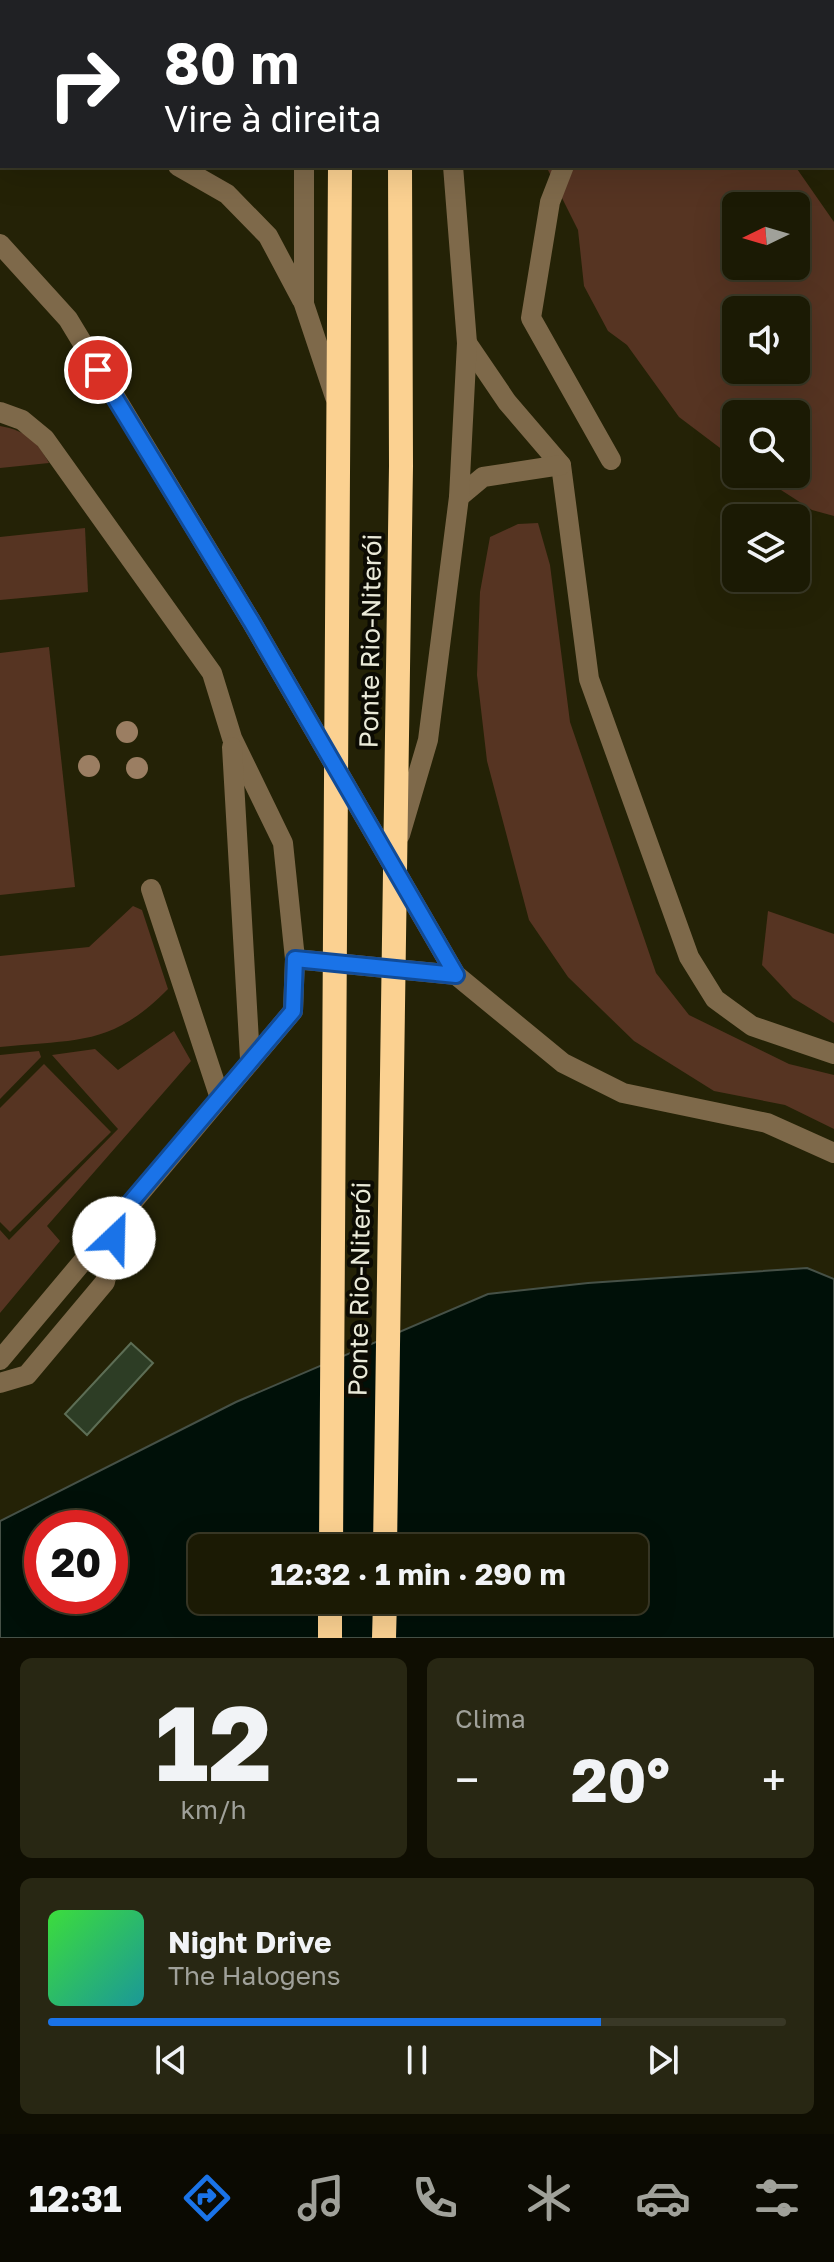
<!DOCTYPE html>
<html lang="pt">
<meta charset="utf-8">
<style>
:root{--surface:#1b1a04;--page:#282713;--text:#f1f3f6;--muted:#a0a19a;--line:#393826;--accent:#1a73e8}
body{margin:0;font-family:"Golos Text",sans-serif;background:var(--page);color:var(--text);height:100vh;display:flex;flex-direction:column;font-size:30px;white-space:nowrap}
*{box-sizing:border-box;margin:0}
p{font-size:26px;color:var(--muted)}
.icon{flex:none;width:44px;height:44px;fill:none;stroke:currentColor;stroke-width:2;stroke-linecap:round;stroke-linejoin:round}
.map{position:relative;height:1638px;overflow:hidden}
.drawer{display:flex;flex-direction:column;gap:20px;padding:20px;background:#0f0e02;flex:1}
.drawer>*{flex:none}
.top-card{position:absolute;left:0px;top:0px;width:834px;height:168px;box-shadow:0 8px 32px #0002,0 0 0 2px var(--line);background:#202124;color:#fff;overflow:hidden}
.needle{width:52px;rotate:265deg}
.fabs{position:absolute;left:722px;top:192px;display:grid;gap:16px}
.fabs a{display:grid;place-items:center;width:88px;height:88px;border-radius:12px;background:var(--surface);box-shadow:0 8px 32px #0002,0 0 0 2px var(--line);font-size:40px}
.speed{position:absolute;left:24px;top:1510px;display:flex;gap:16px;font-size:40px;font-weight:700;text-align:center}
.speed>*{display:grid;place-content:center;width:104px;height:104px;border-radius:50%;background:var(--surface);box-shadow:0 8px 32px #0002,0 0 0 2px var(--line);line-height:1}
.speed .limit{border:12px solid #d22;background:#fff;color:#111}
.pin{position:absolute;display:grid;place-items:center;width:68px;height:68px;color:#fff;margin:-34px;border:4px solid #fff;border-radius:50%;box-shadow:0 2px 8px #0007}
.me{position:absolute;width:88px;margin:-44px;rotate:24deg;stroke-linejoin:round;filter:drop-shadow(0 0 6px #0008)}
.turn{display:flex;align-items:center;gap:28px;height:168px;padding:0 32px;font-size:36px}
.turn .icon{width:104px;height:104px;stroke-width:2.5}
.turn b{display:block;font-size:56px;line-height:68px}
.big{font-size:60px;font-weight:700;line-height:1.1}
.drawer .tile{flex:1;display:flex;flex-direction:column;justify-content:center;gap:12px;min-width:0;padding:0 28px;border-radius:12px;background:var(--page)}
.drawer .dial{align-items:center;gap:0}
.dial b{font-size:104px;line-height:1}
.song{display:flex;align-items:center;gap:24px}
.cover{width:96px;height:96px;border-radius:12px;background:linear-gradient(135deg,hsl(120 70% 55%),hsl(180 70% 35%))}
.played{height:8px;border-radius:4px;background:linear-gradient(90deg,var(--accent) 75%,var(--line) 75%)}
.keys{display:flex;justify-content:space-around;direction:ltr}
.heat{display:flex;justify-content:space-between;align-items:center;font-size:44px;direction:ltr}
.drawer .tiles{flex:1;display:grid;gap:20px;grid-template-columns:1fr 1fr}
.tile:last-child{grid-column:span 2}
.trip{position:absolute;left:188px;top:1534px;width:460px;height:80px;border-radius:12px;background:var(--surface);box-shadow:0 8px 32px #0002,0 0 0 2px var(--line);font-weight:700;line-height:80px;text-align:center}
.tab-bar{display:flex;height:128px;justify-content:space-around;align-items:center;background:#0b0a02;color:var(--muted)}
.tab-bar .icon{width:56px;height:56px}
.tab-bar .on{color:var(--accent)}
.tab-bar b{font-size:36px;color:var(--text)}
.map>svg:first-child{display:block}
</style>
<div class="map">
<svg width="834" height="1638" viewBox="0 0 834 1638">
<rect width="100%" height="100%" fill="#242206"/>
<g fill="#563422" fill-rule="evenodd">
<rect x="517" y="0" width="210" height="2"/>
<path d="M546,166H795L834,222V516L812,510L756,474H796V414H736V460L679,417L627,345L608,331L584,286L578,230ZM736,206H796V266H736ZM736,310H796V370H736Z"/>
<path d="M0,426C27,431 36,440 49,463L0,468Z"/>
<path d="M538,523L550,565L570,722L656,973L689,1015L789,1064L834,1075V1129L785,1105L714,1091L634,1041L568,977L529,920L487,761L477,675L480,592L490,537L518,524Z"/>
<path d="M85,528L88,592L0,600V537Z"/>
<path d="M49,647L75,887L0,895V653Z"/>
<path d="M133,906L142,910L168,989C111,1047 76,1039 0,1047V956L89,947Z"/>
<path d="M768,911L834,934V1023L793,998L762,965Z"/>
<path d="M174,1031L191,1061L47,1226L60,1241L0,1313V1230L9,1240L118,1129L52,1055L95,1049L118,1070Z"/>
<path d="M39,1051L41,1057L0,1099V1055Z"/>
<path d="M44,1064L111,1132L10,1232L0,1222V1108Z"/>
</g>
<path fill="#001008" stroke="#465147" stroke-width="2" fill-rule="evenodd" d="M807,1268L834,1279V1638H0V1521L236,1402L488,1294L588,1283ZM42,1528H110V1596H42ZM202,1548H634V1600H202Z"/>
<g fill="#2d3d25" stroke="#5d6e55" stroke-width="2">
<path d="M0,0H66L2,2V22Z"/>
<path d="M832,65L834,68V161L832,158Z"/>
<path d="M131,1343L153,1363L87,1435L65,1414Z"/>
</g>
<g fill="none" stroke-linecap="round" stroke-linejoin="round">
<g stroke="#7e694a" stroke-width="20">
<path d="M423,0L424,2"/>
<path d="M679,0L680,2"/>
<path d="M295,2L296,0"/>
<path d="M0,97L2,98"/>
<path d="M178,166L227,194L268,236L302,300"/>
<path d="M304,166V304L335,397"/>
<path d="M564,166L550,202L531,318L611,460"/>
<path d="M0,244L68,319L251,621L456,975L563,1063L623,1093L767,1123L834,1153"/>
<path d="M467,343L507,402L561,465L589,679L689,957L715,999L752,1026L834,1054"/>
<path d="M0,412L22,420L45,439L212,673L232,738L283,843L295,959L293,1011L0,1360"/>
<path d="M459,497L483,477L561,465"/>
<path d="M232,747L250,1059"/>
<path d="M400,835L428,740L459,497L467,343L453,166"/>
<path d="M151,889L219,1095"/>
<path d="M295,959L456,975"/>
<path d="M0,1383L27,1375L105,1282L118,1221"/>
</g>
<g stroke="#fbd191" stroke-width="24">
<path d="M399,0V2"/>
<path d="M341,2V0"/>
<path d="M331,1548L340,166"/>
<path d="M385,1548L401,466L400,166"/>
<path d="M330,1638V1600"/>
<path d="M384,1638L385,1600"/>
</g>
</g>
<g fill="#9b7e62">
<circle cx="127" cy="732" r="11"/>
<circle cx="89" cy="766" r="11"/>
<circle cx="137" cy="768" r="11"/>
</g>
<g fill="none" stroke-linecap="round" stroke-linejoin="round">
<g stroke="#114b97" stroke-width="20">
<path id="route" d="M98,370L251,621L456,975L295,959L293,1011L119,1216L114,1238"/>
</g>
<use href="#route" stroke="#1a73e8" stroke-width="14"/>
</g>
<g text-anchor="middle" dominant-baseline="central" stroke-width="8" stroke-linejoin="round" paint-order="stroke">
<g font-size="26" fill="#eaead9" stroke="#0c0b03">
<text transform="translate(370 641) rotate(-89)">Ponte Rio-Niterói</text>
<text transform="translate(359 1289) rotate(-89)">Ponte Rio-Niterói</text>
</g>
</g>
</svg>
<div class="fabs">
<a><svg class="needle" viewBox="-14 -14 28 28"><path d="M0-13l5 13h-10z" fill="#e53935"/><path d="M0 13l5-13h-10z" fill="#a0a19a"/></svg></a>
<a><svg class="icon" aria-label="sound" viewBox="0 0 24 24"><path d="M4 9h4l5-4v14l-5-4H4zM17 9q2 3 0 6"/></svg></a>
<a><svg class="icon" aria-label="search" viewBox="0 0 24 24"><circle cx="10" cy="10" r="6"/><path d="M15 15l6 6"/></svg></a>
<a><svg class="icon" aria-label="layers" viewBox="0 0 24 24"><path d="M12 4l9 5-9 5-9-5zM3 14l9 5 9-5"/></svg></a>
</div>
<div class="speed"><div class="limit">20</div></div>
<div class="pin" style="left:98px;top:370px;background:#d93025"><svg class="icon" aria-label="arrive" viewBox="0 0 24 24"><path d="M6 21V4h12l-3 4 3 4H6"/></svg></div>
<svg class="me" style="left:114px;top:1238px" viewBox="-20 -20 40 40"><circle r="19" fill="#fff"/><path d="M0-13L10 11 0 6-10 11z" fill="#1a73e8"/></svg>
<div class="trip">12:32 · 1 min · 290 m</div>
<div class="top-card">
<div class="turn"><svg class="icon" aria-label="right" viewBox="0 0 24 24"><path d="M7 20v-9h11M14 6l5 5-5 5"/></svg><div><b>80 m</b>Vire à direita</div></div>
</div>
</div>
<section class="drawer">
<div class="tiles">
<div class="tile dial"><b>12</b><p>km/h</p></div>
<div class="tile"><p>Clima</p>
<div class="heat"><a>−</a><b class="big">20°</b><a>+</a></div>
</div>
<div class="tile">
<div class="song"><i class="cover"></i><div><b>Night Drive</b><p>The Halogens</p></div></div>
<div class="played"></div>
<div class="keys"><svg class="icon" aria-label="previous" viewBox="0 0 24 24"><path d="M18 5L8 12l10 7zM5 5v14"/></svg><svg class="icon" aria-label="pause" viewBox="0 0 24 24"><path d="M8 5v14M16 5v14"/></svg><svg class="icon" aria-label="next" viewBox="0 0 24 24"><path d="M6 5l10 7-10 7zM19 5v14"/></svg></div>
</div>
</div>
</section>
<nav class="tab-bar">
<b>12:31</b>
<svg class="icon on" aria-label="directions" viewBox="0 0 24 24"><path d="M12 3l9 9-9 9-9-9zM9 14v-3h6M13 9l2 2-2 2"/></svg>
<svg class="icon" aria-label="music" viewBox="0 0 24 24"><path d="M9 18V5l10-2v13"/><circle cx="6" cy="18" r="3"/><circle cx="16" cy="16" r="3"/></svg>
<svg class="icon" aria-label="phone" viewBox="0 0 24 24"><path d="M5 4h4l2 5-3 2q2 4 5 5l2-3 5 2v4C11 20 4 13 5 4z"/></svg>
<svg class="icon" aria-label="climate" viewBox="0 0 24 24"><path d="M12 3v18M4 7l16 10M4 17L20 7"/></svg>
<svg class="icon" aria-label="car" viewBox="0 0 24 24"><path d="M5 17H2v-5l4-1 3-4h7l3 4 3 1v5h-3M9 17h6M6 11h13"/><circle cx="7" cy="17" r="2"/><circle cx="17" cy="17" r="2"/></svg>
<svg class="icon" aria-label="filters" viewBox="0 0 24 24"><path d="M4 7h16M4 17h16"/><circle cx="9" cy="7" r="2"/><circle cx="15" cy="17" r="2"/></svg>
</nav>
